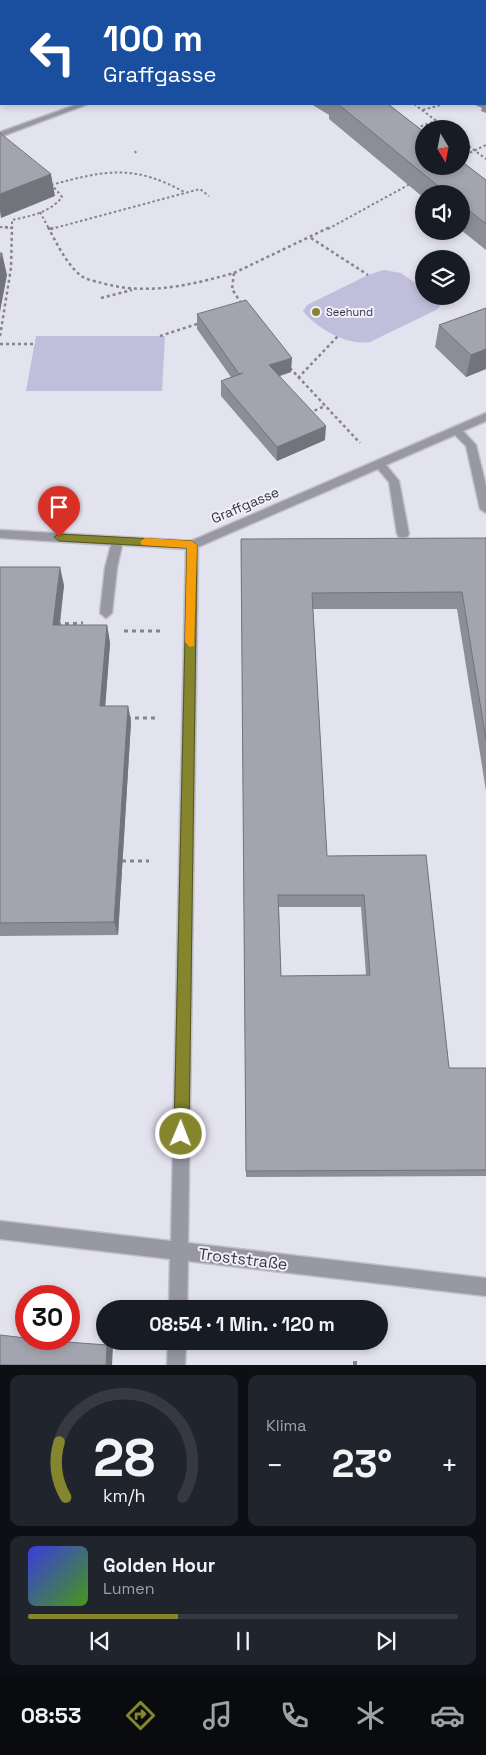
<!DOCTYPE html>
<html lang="de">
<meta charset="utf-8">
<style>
:root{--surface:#171b24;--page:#20242c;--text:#f1f3f6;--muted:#9ea1a6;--line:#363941;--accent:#85852e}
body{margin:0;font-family:"Space Grotesk",sans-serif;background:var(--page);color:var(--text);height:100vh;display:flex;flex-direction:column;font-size:19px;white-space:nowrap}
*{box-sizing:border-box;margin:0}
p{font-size:16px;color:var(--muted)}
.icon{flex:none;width:28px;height:28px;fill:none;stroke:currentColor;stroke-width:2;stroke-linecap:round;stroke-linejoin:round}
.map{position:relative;height:1365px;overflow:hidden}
.side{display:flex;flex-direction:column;gap:10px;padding:10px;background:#0d0f14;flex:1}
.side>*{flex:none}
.banner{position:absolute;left:0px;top:0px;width:486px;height:105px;box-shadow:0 2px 8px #0003;background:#1a4fa0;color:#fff;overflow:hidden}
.needle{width:32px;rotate:170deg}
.controls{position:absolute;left:415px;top:120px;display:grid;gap:10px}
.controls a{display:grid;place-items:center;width:55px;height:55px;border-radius:50%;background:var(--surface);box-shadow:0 2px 8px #0003;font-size:25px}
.speed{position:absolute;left:15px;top:1285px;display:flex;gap:10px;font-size:25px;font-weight:700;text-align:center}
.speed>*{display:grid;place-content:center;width:65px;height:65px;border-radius:50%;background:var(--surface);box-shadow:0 2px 8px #0003;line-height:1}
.speed .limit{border:8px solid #d22;background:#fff;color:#111}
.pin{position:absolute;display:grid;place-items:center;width:42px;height:42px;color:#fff;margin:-51px -21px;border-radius:50% 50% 50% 0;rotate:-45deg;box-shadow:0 0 5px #0007}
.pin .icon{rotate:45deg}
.me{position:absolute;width:55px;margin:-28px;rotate:1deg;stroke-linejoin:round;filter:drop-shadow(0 0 4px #0008)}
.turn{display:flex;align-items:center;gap:18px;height:105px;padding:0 20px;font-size:22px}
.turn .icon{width:65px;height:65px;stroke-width:2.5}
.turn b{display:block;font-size:35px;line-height:42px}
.big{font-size:38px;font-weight:700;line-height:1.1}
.side .widget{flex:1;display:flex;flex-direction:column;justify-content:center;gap:8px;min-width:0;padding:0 18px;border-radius:10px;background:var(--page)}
.side .dial{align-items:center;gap:0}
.dial svg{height:130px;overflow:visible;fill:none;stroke:var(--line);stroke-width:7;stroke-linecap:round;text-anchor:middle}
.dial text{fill:var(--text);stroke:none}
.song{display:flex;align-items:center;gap:15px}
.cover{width:60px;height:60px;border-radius:8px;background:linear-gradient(135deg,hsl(240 70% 55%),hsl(100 70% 35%))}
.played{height:5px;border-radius:2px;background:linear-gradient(90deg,var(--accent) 35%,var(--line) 35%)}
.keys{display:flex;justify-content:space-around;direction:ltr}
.heat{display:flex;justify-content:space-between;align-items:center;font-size:28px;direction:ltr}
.side .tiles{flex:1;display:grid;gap:10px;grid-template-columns:1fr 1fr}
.widget:last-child{grid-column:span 2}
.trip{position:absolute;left:96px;top:1300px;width:292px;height:50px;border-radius:25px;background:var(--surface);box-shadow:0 2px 8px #0003;font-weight:700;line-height:50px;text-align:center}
.menu{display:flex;height:80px;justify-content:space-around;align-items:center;background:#090b0e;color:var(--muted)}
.menu .icon{width:35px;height:35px}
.menu .selected{color:var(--accent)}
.menu b{font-size:22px;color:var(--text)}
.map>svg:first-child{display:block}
</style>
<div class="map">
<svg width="486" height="1365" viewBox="0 0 486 1365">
<rect width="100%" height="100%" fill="#e3e2ef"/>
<g fill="#c1bedc">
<path d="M384,270L401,273L424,289V296H433L441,305L436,310L370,342C348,346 317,329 303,311L307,305L368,275Z"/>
<path d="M36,336H165L162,391H26Z"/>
</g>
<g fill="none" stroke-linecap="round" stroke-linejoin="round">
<g stroke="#c1c0cb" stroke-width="3">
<g id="minor">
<path d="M78,104H88L0,137V132Z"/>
<path d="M486,413V421L463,431L476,445L486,486V513L480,509L466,446L455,435L386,465L399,481L409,534L407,537H399L397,534L389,482L378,469L198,547L188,1243L486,1278V1296L188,1261L187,1309H169L170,1259L0,1239V1221L171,1241L186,549L122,545L117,568L112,613L106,618L100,613L105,568L111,545L0,538V530L191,541Z"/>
<path d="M168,1341H186L185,1365H167Z"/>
</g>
</g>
<g stroke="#85848e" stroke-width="2" stroke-dasharray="2.5 2.5" stroke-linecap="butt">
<path d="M414,104L447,129"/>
<path d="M423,110L440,105"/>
<path d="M416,128L436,121"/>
<path d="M461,140L486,159"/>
<path d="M135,151L136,153"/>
<path d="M461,157L486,145"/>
<path d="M51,185C106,170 134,164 186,193"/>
<path d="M40,212L49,229"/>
<path d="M0,227L12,228"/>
<path d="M12,229V220C30,216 50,213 62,197L52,185"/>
<path d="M51,229L200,189L209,196"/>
<path d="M328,229L410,184"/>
</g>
<g stroke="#85848e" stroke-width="2.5" stroke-dasharray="3 3" stroke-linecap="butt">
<path d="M5,227L12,228"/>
<path d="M48,227C57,244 66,263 80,275C86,280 95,281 102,283C146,296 191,285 234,273L232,289L241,303"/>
<path d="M50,229L56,227"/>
<path d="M311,238L368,275"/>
<path d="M234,273L330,227"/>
<path d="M101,298L132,290"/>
<path d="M0,336L11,268L12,227"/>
<path d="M160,336L200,323"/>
<path d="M0,344H34"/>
<path d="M290,368L360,443"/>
<path d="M298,378L338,336"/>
<path d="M309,413L325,406"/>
</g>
<g stroke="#85848e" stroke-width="3" stroke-dasharray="4 4" stroke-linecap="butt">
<path d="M57,624L83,623"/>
<path d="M124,631H160"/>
<path d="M127,718H156"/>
<path d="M122,861H149"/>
</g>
<path stroke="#85848e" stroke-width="4" stroke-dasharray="5 5" stroke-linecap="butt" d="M355,1361V1365"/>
<use href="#minor" fill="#9897a4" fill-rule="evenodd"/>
</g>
<g fill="#8d8d97" fill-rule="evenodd">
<path d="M0,0H190V1H1V95H0Z"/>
<path d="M486,0V113L481,111L482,108L473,104H485V1Z"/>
<path d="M311,104H388L486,180V250L461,230V194H424V198L329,119V115Z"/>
<path d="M486,308V369L466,377L435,347L439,325Z"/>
<path d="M197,314L291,372L280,376L325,440L277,461L221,396V381L231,377L197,329Z"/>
<path d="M486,538V791L457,609H313L327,856L426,855L449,1068H486V1176L246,1177L241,539ZM279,907H361L366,975L281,976Z"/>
<path d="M0,567L64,585L60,625H107L110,643L105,706H128L131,722L118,935L0,936Z"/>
</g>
<g fill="#73737b">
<path d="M51,174L55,196L1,218L0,211V194Z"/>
<path d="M2,253L7,275L0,312V263Z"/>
<path d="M486,349V369L466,377L471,355Z"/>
<path d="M292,358L291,372L269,379V365Z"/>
<path d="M326,426L325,440L277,461V447Z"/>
<path d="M60,567L64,585L57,643L53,625Z"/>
<path d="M107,625L110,643L104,723L100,706Z"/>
<path d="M128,706L131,722L118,935L114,922Z"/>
<path d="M107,1345L113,1346L112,1365H106Z"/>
</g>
<g fill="#a4a4b0" stroke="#73737b" fill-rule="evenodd">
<path d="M0,0H146V1H1V77H0Z"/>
<path d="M345,0H486V87H485V1H341Z"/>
<path d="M338,104H388L424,132V166H461V161L486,180V224L461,204V194H448Z"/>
<path d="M0,133L51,174L0,194Z"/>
<path d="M0,253H2L0,263Z"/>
<path d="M246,300L292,358L269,365L326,426L277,447L221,381L243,373L239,374L197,314Z"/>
<path d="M486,308V349L471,355L439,325Z"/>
<path d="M486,538V740L462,592L312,593L327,856L426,855L449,1068H486V1170L246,1171L241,539ZM278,895H364L370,975L281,976Z"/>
<path d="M0,567H60L53,625H107L100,706H128L114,922L0,923Z"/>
<path d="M0,1335L26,1338V1339L107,1345L106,1365H0Z"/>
</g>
<path fill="#85852e" stroke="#56561e" d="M59,534L192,541L197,545L189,1134L186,1139L181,1141L176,1139L174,1134L187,548L59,541L54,537Z"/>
<path fill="#f59e0b" d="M145,538L192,541L197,545L194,646L190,647L185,642L187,548L142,545L140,542Z"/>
<circle fill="#85852e" stroke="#f0effd" stroke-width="2" cx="316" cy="312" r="5"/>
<g text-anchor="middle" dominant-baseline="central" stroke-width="4" stroke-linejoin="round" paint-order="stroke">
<g font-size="11" fill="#38373d" stroke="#f0effd" text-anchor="start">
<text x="326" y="312">Seehund</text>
</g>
<g font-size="14" fill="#38373d" stroke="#f0effd">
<text transform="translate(245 505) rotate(-23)">Graffgasse</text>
</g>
<g font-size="16" fill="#38373d" stroke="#f0effd">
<text transform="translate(243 1259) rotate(7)">Troststraße</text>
</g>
</g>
</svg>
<div class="controls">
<a><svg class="needle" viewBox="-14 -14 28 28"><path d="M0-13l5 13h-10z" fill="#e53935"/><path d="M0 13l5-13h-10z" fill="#9ea1a6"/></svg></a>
<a><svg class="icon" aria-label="sound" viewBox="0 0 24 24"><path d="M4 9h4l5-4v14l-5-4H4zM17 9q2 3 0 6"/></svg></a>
<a><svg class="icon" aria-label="layers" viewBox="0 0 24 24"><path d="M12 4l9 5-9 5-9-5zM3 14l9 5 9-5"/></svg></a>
</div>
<div class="speed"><div class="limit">30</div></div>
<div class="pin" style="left:59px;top:537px;background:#d93025"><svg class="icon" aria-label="arrive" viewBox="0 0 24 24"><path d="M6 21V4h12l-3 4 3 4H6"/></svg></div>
<svg class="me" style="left:181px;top:1134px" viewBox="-20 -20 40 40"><circle r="17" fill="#85852e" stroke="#fff" stroke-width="3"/><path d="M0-11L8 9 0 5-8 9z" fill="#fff"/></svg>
<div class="trip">08:54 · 1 Min. · 120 m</div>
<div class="banner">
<div class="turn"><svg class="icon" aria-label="left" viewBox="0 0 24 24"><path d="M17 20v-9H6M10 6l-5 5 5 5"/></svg><div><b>100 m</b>Graffgasse</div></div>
</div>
</div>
<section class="side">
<div class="tiles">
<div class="widget dial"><svg viewBox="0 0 100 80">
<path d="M14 69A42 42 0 1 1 86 69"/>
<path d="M14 69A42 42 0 0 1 10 35" stroke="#85852e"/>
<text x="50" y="56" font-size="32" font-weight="700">28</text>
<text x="50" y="72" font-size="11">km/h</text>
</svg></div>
<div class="widget"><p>Klima</p>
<div class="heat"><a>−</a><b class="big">23°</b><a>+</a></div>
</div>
<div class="widget">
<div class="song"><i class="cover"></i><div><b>Golden Hour</b><p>Lumen</p></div></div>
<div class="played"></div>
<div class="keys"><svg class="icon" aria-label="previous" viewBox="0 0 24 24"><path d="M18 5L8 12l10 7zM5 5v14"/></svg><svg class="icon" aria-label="pause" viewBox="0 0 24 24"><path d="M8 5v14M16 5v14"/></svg><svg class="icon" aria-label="next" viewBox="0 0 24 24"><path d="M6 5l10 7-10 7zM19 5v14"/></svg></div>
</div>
</div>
</section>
<nav class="menu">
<b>08:53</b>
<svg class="icon selected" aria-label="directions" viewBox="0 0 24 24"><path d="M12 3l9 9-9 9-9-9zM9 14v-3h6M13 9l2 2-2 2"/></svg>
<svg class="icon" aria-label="music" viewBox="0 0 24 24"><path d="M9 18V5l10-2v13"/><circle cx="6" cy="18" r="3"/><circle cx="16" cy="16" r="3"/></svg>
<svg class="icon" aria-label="phone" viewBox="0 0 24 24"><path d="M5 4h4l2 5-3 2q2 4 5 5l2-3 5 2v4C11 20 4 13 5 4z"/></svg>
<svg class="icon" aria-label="climate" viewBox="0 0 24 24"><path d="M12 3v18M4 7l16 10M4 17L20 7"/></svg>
<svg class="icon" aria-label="car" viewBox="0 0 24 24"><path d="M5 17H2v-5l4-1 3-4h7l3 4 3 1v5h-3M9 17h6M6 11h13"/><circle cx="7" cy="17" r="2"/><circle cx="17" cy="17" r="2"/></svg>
</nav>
